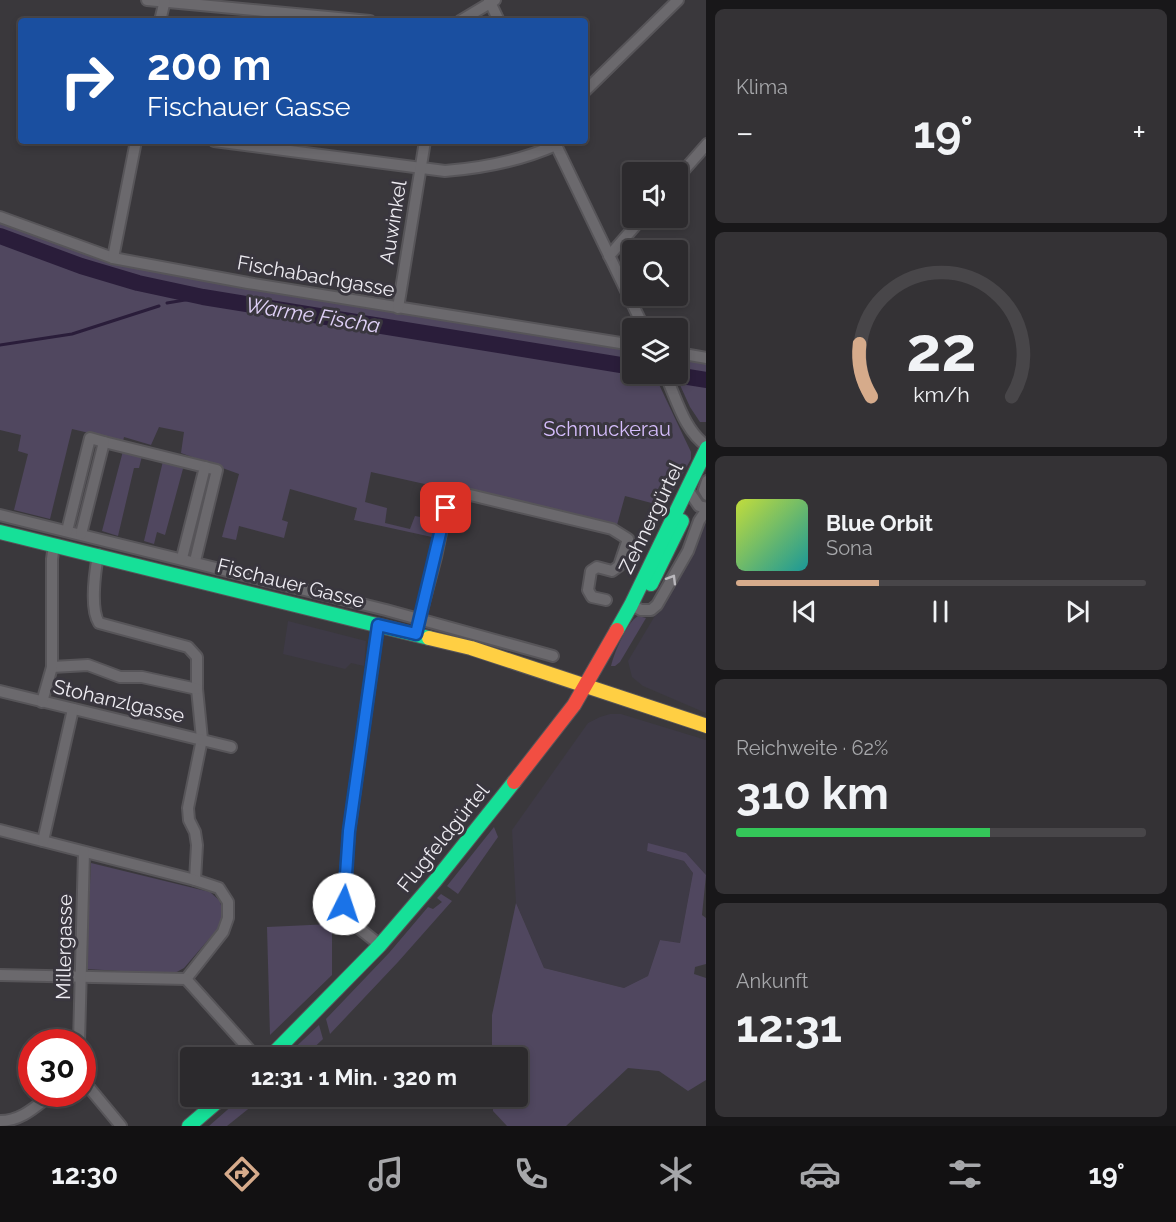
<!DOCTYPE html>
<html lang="de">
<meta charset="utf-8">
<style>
:root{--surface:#2c2a2d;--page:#343235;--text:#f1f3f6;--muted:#a6a7aa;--line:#484649;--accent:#d6ab8b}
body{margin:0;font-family:Raleway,sans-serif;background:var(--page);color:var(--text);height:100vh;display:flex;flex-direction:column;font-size:22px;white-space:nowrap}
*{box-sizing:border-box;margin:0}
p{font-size:20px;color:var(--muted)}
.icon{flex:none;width:33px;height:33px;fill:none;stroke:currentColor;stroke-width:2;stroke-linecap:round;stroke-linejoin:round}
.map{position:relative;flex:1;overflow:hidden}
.drawer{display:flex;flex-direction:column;gap:9px;padding:9px;background:#181719;width:470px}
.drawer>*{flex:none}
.hud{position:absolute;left:18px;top:18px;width:570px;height:126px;border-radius:6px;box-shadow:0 3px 9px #0003,0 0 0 2px var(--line);background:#1a4fa0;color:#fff;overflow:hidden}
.buttons{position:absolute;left:622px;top:162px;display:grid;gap:12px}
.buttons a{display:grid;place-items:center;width:66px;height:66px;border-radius:6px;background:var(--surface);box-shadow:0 3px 9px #0003,0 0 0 2px var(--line);font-size:30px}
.speed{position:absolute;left:18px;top:1029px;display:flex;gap:12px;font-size:30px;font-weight:700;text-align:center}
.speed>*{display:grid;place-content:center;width:78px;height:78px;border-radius:50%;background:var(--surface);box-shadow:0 3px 9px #0003,0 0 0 2px var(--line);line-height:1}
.speed .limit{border:9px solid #d22;background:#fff;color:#111}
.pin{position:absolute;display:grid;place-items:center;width:51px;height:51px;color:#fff;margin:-26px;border-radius:12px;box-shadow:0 3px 9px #0006}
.me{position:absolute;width:66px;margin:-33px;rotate:4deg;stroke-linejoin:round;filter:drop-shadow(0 0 4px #0008)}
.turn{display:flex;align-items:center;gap:21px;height:126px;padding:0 30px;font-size:27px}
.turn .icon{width:78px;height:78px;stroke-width:2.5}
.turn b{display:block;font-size:42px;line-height:51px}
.big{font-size:45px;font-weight:700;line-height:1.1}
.drawer .tile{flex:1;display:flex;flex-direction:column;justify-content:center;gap:9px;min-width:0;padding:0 21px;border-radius:9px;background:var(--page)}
.drawer .dial{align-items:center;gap:0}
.dial svg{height:156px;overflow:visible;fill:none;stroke:var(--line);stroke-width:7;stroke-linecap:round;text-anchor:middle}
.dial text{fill:var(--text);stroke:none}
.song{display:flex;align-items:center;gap:18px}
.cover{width:72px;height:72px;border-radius:9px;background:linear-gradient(135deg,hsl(70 70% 55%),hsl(180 70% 35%))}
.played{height:6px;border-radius:3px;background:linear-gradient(90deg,var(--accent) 35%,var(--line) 35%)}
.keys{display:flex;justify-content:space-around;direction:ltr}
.heat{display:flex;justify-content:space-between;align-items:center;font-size:33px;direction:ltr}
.charge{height:9px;border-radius:4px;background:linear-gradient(90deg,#34c759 62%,var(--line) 0)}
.trip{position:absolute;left:180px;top:1047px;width:348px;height:60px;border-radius:6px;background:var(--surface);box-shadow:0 3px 9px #0003,0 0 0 2px var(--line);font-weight:700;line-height:60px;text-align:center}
.dock{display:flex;height:96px;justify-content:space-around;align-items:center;background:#121112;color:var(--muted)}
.dock .icon{width:42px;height:42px}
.dock .current{color:var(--accent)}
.dock b{font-size:27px;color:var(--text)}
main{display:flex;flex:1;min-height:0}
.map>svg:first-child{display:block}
</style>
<main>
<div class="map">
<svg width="707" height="1126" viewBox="0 0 707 1126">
<rect width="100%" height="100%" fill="#3a383c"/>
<g fill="#3e3a46">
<path d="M706,523V713L643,686L632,677L628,661L681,572Z"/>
<path d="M288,621L366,641L364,666L351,663L345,669L283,654Z"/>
<path d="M610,714H621L706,740V875L686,853L647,851L684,861L693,873L680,943L660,940L648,976L624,988L544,968L516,903L512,830L588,723L600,717Z"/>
</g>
<g fill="#50475f">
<path d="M0,222L106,261L150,270L633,350V374H654L691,452V459L665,505H659L625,496L617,525L453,485L447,489L371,472L365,502L387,508L385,523L410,529L415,516L436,520L432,537L354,520L357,508L290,489L282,520L288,522L284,538L239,526L236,540L222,537L239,474L181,453L184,432L159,427L151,445L124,437L123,441L72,429L50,519L14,510L28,454L18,451L21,435L0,430Z"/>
<path d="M678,358L706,363V422H700L690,407L675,374H678Z"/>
<path d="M123,451L142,456L139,468H134L118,536L102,531Z"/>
<path d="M163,461L184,465L165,535L157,532L154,544L144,541Z"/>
<path d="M638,616L646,618L620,662L615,666H611C614,653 627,622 638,616Z"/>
<path d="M494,827L498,837L458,894L447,886Z"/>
<path d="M648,843L686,853L706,875L702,915L706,918V964L695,967L694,974L706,978V1080L688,1091L659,1071L628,1068L566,1126H507L493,1111V1097L518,1096V1058L492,1057V1015L516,903L544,968L624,988L648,976L660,940L680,943L693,873L684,861L647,851Z"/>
<path d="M91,863L210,892L220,901L223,914L221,925L184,968L173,974L86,969Z"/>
<path d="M441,894L452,901L398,962L330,1034L326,1019L389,953L428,907L433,909L442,902L437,898Z"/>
<path d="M332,924V975L270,1035L267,927Z"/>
<path d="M319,1025L323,1039L304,1057H285Z"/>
<path d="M243,1096L263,1097L227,1126H209Z"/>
</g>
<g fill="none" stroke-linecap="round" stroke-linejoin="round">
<g stroke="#2a1d3a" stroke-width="3">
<path d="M167,303L203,297"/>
<path d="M0,345L72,334L159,306"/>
</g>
<g stroke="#2a1d3a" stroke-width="16">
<path d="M0,236L81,266L138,283L203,297L633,367"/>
<path d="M669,374L707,380"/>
</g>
<g stroke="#575559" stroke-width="14">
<g id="street">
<path d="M147,0L370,21"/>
<path d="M489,0L499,21"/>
<path d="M160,21L165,0"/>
<path d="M460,21L495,0"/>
<path d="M585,91L678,0"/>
<path d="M214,141L445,171C484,168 520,161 556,145"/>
<path d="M554,141L644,328"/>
<path d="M678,177L707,144"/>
<path d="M0,217L113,258L248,283L633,345"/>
<path d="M609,256L642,218"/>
<path d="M113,258L136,141"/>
<path d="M398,308L425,141"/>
<path d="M678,353L707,358"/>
<path d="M665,374C676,397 684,431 707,446"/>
<path d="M104,442L217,470L195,561"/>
<path d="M707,481L704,490L707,495"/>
<path d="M688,490L699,506L707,508"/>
<path d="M0,515L386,610L553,656"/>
<path d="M67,531L90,438L104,442L81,534"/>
<path d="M98,555C95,572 90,609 99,623L188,647L197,657V689L202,739L188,808L189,820L195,832L197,845L195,880L219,888L228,902V918L223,932L186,979"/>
<path d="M182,558L205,467"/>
<path d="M631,605L641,610H651L657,605L688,551L699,521L707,509"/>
<path d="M378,625L349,832L344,904L350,921L380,945"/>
<path d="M418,625L436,557L447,504L453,495L462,493L612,529L628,539L619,566L612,571L597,567L591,571L588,590L592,597L606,600"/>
<path d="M52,667L88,665L120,677H142L197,689"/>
<path d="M0,691L231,747"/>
<path d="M42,702L52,667V559L54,545"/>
<path d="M0,830L195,880"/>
<path d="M43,841L73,709"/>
<path d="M0,975L186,979L257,1058"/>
<path d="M79,1042L84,852"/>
<path d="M82,1079L121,1126"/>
<path d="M0,1121C22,1121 36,1106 52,1094"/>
</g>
</g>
<g stroke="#575559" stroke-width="16">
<g id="fast">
<path d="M0,532L429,638"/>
<path d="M651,584L682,521"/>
<path d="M617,630L631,605L707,448"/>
<path d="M269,1058L380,945L435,881L514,782"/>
<path d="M189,1126L224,1096"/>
</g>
</g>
<g stroke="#575559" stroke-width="16">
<path id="slow" d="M429,638L471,648L707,726"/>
</g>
<g stroke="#575559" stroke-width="16">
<path id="jam" d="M514,782L574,705L617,630"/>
</g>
<use href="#street" stroke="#6b696d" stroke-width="10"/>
<use href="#fast" stroke="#16e098" stroke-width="14"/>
<use href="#slow" stroke="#ffcf43" stroke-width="14"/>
<use href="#jam" stroke="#f24e42" stroke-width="14"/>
</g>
<defs><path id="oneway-chevron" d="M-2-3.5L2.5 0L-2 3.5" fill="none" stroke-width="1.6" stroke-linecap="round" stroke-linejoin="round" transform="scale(1.5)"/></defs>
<use stroke="#bab8bd" href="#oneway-chevron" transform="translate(672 579) rotate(-59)"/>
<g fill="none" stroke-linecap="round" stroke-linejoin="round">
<g stroke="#114b97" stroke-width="15">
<path id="route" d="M344,904L349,831L378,625L416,634L446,508"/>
</g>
<use href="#route" stroke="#1a73e8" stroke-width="10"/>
</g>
<g text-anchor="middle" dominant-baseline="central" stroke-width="6" stroke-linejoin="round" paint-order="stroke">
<g font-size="20" fill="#eeecf2" stroke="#39363e">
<text transform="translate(393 222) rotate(-81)">Auwinkel</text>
<text transform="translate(316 276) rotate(10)">Fischabachgasse</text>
<text transform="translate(651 518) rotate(-64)">Zehnergürtel</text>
<text transform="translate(291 583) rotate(14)">Fischauer Gasse</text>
<text transform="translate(119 701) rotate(13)">Stohanzlgasse</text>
<text transform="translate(443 838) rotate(-51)">Flugfeldgürtel</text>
<text transform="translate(64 947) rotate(-89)">Millergasse</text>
</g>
<g font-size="20" fill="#d6befd" stroke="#39363e">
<text x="607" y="429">Schmuckerau</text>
</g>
<g font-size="21" font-style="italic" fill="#e0d1f8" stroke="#39363e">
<text transform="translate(313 315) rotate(9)">Warme Fischa</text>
</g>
</g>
</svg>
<div class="buttons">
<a><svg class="icon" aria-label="sound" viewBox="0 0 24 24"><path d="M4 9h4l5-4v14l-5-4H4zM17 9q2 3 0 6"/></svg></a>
<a><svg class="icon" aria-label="search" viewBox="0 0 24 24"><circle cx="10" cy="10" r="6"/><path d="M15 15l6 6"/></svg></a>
<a><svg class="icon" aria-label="layers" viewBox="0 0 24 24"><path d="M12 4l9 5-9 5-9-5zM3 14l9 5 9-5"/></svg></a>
</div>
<div class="speed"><div class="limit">30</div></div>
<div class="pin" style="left:446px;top:508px;background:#d93025"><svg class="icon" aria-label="arrive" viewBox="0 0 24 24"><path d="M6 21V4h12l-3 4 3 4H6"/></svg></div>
<svg class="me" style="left:344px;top:904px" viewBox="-20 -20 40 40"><circle r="19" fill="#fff"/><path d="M0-13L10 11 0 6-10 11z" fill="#1a73e8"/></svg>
<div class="trip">12:31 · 1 Min. · 320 m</div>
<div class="hud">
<div class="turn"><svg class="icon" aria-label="right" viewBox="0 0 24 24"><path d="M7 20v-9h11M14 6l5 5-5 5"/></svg><div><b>200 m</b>Fischauer Gasse</div></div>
</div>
</div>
<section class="drawer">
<div class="tile"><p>Klima</p>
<div class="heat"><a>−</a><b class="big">19°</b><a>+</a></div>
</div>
<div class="tile dial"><svg viewBox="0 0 100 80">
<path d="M14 69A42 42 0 1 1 86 69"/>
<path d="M14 69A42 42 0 0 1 8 42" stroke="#d6ab8b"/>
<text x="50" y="56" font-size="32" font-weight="700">22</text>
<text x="50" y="72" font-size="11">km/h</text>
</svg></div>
<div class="tile">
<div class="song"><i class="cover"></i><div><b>Blue Orbit</b><p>Sona</p></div></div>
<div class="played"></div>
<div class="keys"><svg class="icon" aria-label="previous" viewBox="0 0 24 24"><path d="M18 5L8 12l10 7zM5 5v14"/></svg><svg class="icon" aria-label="pause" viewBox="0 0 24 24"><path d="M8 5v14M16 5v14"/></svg><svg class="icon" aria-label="next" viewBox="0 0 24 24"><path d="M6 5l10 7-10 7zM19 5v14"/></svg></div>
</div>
<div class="tile"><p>Reichweite · 62%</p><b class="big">310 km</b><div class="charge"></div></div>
<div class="tile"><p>Ankunft</p><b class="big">12:31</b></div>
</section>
</main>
<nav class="dock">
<b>12:30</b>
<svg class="icon current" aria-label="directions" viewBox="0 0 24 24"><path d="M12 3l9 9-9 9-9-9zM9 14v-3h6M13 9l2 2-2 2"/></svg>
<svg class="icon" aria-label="music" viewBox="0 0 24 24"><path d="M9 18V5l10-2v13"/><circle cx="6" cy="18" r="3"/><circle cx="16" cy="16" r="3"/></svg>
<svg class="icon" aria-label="phone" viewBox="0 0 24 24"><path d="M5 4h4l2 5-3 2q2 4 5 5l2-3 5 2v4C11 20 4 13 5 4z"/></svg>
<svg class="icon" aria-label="climate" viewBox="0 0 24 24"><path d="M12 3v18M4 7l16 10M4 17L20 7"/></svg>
<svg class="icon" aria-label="car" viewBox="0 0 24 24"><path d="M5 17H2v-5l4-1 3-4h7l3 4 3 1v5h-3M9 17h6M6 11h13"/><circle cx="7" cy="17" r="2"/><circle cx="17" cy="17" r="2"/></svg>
<svg class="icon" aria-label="filters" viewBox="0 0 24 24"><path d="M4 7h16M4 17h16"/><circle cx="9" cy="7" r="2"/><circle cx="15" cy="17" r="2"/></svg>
<b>19°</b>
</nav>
